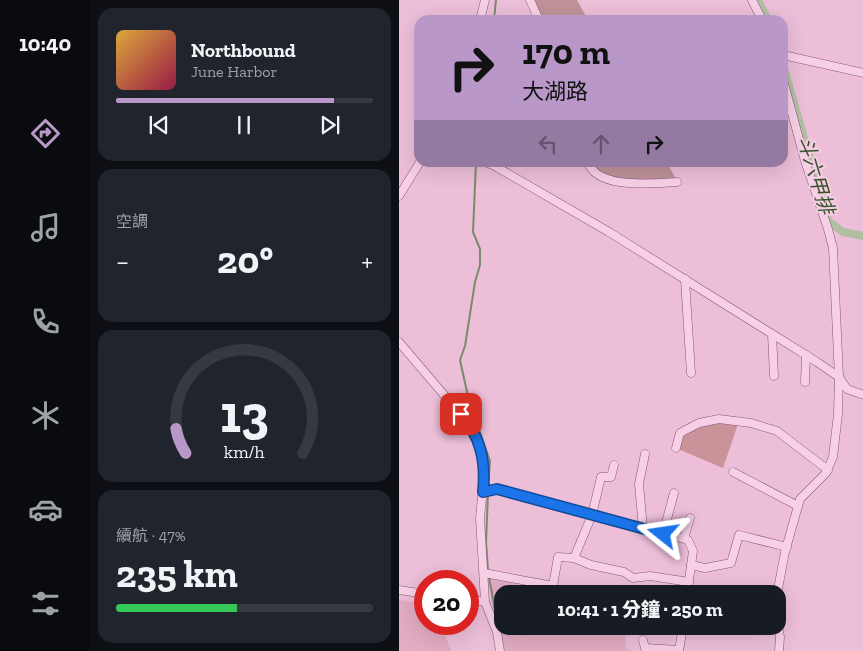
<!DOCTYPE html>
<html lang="zh-TW">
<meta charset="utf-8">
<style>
:root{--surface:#171b24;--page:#20242c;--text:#f1f3f6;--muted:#9ea1a6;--line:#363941;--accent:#b998c9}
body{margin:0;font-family:"Zilla Slab","Noto Sans TC",serif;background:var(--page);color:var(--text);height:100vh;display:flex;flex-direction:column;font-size:19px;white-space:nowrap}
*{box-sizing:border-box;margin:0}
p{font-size:16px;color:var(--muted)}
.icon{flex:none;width:28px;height:28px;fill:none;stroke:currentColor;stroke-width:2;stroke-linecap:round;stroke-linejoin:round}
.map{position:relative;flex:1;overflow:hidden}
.sheet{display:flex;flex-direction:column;gap:8px;padding:8px;background:#0d0f14;width:309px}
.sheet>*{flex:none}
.guide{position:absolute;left:15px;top:15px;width:374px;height:152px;border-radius:15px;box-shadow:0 5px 20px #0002;background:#b998c9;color:#111;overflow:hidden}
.speed{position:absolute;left:15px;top:570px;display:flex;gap:10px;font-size:25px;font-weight:700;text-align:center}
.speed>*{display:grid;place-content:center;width:65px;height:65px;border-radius:50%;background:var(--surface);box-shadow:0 5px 20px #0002;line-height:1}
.speed .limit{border:8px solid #d22;background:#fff;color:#111}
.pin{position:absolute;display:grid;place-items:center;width:42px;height:42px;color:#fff;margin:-21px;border-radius:10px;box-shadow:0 2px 8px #0006}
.me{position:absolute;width:55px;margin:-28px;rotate:285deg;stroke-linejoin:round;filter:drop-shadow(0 0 4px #0008)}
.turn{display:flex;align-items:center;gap:18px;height:105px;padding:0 25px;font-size:22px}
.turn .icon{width:65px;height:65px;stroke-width:2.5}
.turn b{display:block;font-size:35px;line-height:42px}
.lanes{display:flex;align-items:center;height:48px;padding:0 25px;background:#0003;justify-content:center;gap:25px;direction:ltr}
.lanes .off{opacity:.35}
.big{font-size:38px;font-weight:800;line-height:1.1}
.sheet .widget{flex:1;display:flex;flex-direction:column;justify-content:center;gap:8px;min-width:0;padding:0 18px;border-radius:15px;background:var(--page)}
.sheet .dial{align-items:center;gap:0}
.dial svg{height:130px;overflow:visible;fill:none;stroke:var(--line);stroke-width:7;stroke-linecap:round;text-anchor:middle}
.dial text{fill:var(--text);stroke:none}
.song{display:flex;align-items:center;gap:15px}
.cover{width:60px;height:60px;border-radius:8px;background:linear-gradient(135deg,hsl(40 70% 55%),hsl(340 70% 35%))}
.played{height:5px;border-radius:2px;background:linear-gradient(90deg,var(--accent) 85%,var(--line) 85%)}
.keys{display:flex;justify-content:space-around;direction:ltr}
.heat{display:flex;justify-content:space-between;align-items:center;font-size:28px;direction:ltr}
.charge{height:8px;border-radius:4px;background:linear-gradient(90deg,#34c759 47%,var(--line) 0)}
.trip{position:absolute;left:95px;top:585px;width:292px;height:50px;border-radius:15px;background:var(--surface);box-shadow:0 5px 20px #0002;font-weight:800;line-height:50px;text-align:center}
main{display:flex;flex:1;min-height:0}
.dock{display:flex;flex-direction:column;width:90px;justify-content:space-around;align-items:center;background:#090b0e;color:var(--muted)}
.dock .icon{width:35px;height:35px}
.dock .selected{color:var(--accent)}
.dock b{font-size:22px;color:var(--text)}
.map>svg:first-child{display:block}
</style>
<main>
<nav class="dock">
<b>10:40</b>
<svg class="icon selected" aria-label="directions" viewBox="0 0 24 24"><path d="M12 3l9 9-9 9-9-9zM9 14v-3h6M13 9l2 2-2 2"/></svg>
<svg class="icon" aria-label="music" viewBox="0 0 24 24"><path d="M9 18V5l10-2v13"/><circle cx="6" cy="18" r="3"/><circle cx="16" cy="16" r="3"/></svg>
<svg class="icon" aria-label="phone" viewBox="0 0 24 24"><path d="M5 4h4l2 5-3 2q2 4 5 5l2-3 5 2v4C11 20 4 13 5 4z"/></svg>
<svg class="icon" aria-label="climate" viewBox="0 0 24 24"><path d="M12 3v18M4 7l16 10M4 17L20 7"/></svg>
<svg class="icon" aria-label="car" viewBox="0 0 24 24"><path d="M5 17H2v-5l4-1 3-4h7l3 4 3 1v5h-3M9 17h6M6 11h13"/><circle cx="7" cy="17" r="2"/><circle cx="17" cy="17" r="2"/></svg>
<svg class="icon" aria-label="filters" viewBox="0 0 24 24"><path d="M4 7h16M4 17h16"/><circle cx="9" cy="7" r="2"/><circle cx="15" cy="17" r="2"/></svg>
</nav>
<section class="sheet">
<div class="widget">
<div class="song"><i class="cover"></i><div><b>Northbound</b><p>June Harbor</p></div></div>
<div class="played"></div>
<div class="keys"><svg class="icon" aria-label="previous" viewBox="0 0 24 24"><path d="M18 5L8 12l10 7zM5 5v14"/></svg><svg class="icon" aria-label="pause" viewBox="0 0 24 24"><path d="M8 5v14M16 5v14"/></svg><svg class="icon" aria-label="next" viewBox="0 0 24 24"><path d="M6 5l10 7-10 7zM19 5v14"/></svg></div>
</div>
<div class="widget"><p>空調</p>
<div class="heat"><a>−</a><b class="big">20°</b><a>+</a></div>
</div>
<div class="widget dial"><svg viewBox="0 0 100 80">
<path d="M14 69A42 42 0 1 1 86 69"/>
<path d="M14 69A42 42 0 0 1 8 54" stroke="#b998c9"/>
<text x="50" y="56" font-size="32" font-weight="700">13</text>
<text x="50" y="72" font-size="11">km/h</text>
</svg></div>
<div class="widget"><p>續航 · 47%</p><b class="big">235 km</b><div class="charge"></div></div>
</section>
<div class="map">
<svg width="465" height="651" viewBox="0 0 465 651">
<rect width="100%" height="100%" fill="#ecbed8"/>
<g fill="#e2acc2">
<path d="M88,578L166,594H104V626H226L227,648L233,651H104Z"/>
<path d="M0,600L26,603V624H42L52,651H0Z"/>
</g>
<path fill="#ca939a" d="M323,422L339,424L324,468L279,449L284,435L303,426Z"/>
<g fill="#be9298">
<path d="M134,0H178L189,20H142Z"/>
<path d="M191,163H268L277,179L240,182L206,177Z"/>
</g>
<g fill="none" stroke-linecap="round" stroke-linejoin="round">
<g stroke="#7a8b69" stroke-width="2">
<path d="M95,20L97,0"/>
<path d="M77,162L74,232L81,249V265L76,282L66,346L61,360L70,401L91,461L89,488"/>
<path d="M89,493L87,542L89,570"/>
<path d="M90,577L99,627"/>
</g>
<g stroke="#b1bea1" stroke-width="8">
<path d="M359,0L369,20"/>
<path d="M384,65L429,221L444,232L465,236"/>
</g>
<g stroke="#845778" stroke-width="9">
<g id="minor">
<path d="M131,0L140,20"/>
<path d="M353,0L363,20"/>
<path d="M81,20L86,0"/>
<path d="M384,55L465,73"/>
<path d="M86,162L94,165L210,232L418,362L440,377L448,389L465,395"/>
<path d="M189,162C198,190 255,183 278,182"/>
<path d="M0,196L21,162"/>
<path d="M286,279L292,373"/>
<path d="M373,334L375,376"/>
<path d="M0,342L69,423L84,453V488L81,518L86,602L98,632L101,651"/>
<path d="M406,382L407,355"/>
<path d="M277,448L281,433L300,423L320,419L352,423L378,431L429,470"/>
<path d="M334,472L399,506"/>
<path d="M84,492L98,489L289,540L294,551L288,594"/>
<path d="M244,529L240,484L246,454"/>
<path d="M264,534L275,493"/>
<path d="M285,538L291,518"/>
<path d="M175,558L193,515L202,477H212L215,465"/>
<path d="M292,565L306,568L332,563L340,535L388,547"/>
<path d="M85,573L154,586L159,557L175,558L192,565L225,572L234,578L251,576L290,582"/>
<path d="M0,590L26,594"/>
<path d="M378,594L386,552L401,499L427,473L434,457L439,414L440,377L434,248L429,229L406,161L384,80"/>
<path d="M69,599L86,602"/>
<path d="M379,625L381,637L380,651"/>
<path d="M244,640L246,648L280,650"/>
<path d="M280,651L284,626"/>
</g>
</g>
<use href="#minor" stroke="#f8d0e6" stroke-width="8"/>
</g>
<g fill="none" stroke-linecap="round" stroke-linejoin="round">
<g stroke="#114b97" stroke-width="12">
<path id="route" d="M62,414C82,437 87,462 84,492L98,489L264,534"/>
</g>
<use href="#route" stroke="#1a73e8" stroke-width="9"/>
</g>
<g text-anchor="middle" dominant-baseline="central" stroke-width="4" stroke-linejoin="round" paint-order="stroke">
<g font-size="20" font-style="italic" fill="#38532b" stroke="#f4cde2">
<text transform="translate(417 175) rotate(73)">斗六甲排</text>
</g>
</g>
</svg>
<div class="speed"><div class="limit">20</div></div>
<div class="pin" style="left:62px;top:414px;background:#d93025"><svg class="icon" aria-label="arrive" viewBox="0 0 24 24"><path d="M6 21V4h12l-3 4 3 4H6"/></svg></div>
<svg class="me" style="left:264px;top:534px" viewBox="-20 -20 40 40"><path d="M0-17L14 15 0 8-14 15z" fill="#1a73e8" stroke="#fff" stroke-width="4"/></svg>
<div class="trip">10:41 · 1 分鐘 · 250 m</div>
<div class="guide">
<div class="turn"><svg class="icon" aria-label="right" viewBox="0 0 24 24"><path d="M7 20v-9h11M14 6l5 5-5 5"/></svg><div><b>170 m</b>大湖路</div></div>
<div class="lanes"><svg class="icon off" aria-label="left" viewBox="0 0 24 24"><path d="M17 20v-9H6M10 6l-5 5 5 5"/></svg><svg class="icon off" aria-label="ahead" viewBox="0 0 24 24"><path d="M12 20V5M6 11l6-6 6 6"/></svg><svg class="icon" aria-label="right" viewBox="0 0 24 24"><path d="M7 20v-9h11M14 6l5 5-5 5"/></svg></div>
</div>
</div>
</main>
